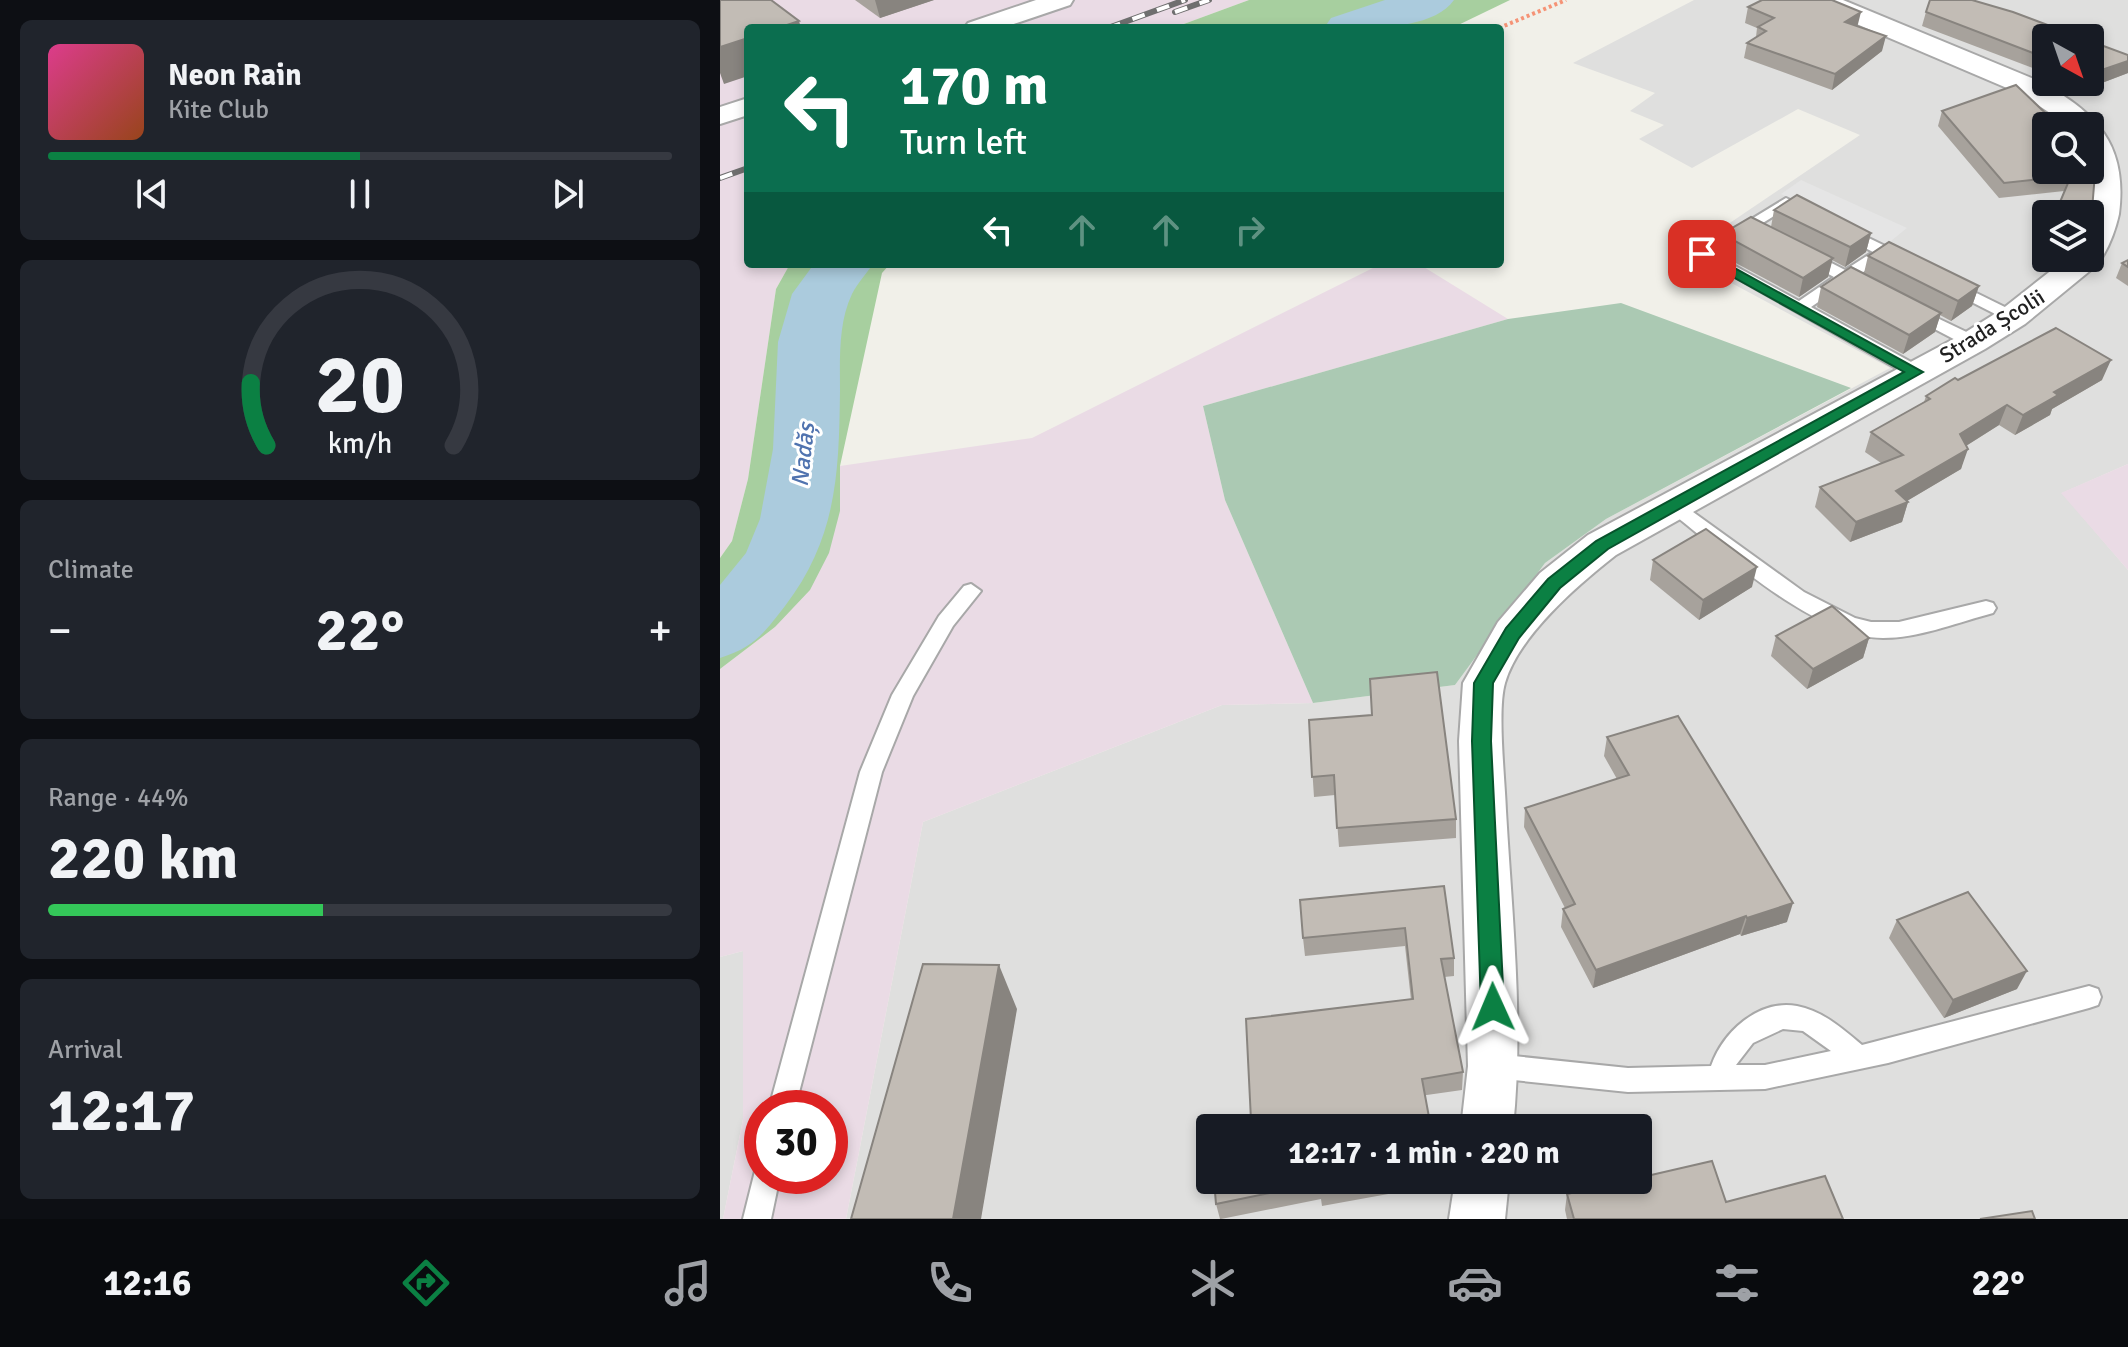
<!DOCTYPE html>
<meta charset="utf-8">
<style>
:root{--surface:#171b24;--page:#20242c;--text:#f1f3f6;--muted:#9ea1a6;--line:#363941;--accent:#0b8043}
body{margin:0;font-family:Signika,sans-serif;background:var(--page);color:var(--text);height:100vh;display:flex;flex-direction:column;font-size:30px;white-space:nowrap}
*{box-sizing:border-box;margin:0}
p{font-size:26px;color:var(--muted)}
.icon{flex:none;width:44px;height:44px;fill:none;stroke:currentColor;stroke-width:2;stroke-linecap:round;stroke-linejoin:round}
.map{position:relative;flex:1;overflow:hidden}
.sheet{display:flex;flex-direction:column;gap:20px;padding:20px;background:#0d0f14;width:720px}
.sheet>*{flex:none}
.guide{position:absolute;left:24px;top:24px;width:760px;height:244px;border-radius:8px;box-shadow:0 4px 12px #0003;background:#0b6e4f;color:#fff;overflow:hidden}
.needle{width:52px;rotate:140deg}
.buttons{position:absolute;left:1312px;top:24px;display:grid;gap:16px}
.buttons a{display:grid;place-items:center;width:72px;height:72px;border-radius:8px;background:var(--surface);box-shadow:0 4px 12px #0003;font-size:40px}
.speed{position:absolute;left:24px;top:1090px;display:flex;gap:16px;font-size:40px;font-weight:700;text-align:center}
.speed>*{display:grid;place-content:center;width:104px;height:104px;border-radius:50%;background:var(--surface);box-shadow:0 4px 12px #0003;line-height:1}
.speed .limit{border:12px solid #d22;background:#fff;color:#111}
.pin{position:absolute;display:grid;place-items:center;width:68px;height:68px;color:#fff;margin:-34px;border-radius:16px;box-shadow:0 4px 12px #0006}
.me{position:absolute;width:88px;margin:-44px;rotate:359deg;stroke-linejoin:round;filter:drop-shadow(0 0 6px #0008)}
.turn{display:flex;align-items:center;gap:28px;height:168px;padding:0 24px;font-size:36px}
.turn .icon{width:104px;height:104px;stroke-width:2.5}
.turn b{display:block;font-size:56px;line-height:68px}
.lanes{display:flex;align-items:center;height:76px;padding:0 24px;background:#0003;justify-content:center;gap:40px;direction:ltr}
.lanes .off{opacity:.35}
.big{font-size:60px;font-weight:700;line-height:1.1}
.sheet .tile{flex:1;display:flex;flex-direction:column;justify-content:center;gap:12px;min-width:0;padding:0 28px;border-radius:12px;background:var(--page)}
.sheet .dial{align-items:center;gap:0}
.dial svg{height:208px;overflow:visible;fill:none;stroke:var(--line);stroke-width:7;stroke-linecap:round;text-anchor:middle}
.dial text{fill:var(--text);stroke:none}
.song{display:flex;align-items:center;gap:24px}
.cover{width:96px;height:96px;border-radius:12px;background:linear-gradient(135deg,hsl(330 70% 55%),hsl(20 70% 35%))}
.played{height:8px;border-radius:4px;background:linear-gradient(90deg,var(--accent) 50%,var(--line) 50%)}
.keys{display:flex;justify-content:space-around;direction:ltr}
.heat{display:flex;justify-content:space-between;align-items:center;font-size:44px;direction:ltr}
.charge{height:12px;border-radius:6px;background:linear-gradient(90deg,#34c759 44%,var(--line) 0)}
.trip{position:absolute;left:476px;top:1114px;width:456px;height:80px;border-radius:8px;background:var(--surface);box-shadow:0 4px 12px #0003;font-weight:700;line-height:80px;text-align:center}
.tab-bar{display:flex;height:128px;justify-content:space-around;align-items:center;background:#090b0e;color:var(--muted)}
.tab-bar .icon{width:56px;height:56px}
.tab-bar .active{color:var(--accent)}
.tab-bar b{font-size:36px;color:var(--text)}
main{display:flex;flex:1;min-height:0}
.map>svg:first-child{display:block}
</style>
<main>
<section class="sheet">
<div class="tile">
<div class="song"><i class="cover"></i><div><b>Neon Rain</b><p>Kite Club</p></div></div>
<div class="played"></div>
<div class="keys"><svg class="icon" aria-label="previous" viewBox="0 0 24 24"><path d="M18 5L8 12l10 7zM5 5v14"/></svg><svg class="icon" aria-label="pause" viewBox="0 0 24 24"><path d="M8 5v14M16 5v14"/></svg><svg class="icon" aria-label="next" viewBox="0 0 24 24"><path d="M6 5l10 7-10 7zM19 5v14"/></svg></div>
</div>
<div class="tile dial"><svg viewBox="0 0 100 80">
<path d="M14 69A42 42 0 1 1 86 69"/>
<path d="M14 69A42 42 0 0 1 8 45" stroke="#0b8043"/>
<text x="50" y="56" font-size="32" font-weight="700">20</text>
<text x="50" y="72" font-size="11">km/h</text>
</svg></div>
<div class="tile"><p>Climate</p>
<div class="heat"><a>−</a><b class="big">22°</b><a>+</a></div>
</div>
<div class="tile"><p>Range · 44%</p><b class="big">220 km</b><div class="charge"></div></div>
<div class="tile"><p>Arrival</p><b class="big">12:17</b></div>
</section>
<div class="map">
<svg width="1408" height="1219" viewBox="0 0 1408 1219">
<rect width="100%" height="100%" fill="#f1f0e9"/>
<g fill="#dfdfde" fill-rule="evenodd">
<path d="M974,0H1408V464L1342,493L1408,570V1219H126L203,822L502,705L593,703L735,685L825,563L886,519L1170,368L961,256L1140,135L1078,109L972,168L919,139L944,125L910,111L935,93L853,63ZM1326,38H1370V82H1326ZM1326,126H1370V170H1326ZM1326,214H1370V258H1326ZM490,1128H918V1180H490Z"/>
<path d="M23,951V1119L3,1219H0V957Z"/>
</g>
<g fill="#eadbe5" fill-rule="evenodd">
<path d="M0,0H529L453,28H28V264H70L56,289L28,479L12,541L0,558Z"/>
<path d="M661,264H699L788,319L483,406L505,500L593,703L502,705L203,822L126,1219H3L23,1119V951L0,957V669L55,627L120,511V466L312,438ZM42,1108H110V1176H42Z"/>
<path d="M1408,464V570L1341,493Z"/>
</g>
<g fill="#a7cf9f">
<path d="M529,0H790L732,28H453Z"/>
<path d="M70,264H170L162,273L120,466V511L109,553L90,590L55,627L0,669V558L12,541L28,479L56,289Z"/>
</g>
<path fill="#abc9b3" d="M901,303L1131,388L886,519L825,563L735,685L593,703L505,500L483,406L788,319Z"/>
<path fill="#e5e5e5" d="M1081,180L1187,228L1166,245L1061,194Z"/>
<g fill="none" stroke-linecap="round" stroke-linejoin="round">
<g fill="#abcbdd" fill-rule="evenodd">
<path d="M665,0H734C712,32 640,28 604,28L611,18Z"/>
<path d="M94,264H153C146,274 137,284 132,294C118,323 120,360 120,391C119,473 117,538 65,606C43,634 35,647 0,658V585L26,553L40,519L53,449L58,342L72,294Z"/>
</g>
<g stroke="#a8a8a8" stroke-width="4">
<g id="lane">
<path d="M1066,198L1099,214L1091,219L1067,208L993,254L1079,301L1114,277L1080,259V253H1092L1125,270L1153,252L1118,234V228H1128L1190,258V264H1178L1165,258L1137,276L1149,283V289H1137L1126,283L1091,307L1202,368L1205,372L1202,376H1190L974,254Z"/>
<path d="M1230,280L1299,314L1301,317L1293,322L1287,320L1224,288L1222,285Z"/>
<path d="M1192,306L1259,338L1261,342L1259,346H1247L1186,314L1184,311Z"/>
<path d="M955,499L1084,592L1135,618L1151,622H1179L1266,601L1273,603L1276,608L1273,613L1266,615C1233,624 1198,638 1163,638C1095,638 1001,551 948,510L946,505Z"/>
<path d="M251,584L261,591L233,626L193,696L162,772L75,1108H49L140,772L172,695L219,616L244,586Z"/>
<path d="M1369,986L1378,989L1381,997L1378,1005L1369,1008L1168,1063L1045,1089L908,1092L774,1078L765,1075L761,1066L765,1057L774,1054L908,1068L991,1066C1003,1032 1038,999 1077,1006C1103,1011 1123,1029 1142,1045ZM1063,1029L1083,1031L1111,1051L1045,1065H1016L1033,1043Z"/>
<path d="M42,1164V1176H60L51,1219H23L36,1167Z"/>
</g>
</g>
<g stroke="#a8a8a8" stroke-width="4">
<g id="street">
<path d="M316,0H353L350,5L282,28H244L248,23Z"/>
<path d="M1089,0H1123L1321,82C1376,113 1408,144 1399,214C1395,232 1388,250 1377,265L1305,324L1265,349L896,555C858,585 799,635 785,683C777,710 785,780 786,811C792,916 804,1023 793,1128H741L748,1066L739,741L743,683L778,622L820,573L868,535L1241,335L1281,310L1347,258H1370L1369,214L1374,174L1370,154V126H1350L1301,94L1092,5Z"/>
<path d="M28,98V115L0,124V107Z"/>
<path d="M735,1180H789L785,1219H729Z"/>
</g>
</g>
<path stroke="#f59376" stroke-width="4" stroke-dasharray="3 3" stroke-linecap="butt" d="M779,28L846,0"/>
<use href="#lane" fill="#fff" fill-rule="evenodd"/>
<use href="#street" fill="#fff" fill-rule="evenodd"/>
<g stroke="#6f6f6f" stroke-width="6">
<g id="rail">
<path d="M455,12L489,0"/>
<path d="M388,28L465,0"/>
<path d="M0,178L28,168"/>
</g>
</g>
<use href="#rail" stroke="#fff" stroke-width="4" stroke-dasharray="13" stroke-linecap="butt"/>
</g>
<g fill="#a7a29c">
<path d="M135,0H214L160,18Z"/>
<path d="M1028,7L1137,26L1162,51L1112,90L1024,58L1027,43L1036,37L1037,28L1025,23Z"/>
<path d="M1206,12L1326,38V73L1202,26Z"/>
<path d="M1370,41L1408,55V73L1366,89L1349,82H1370Z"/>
<path d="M1222,111L1370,170L1372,210L1370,215L1335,214L1344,191L1279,198L1218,126Z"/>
<path d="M1054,210L1151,233L1146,252L1125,267L1112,260L1108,277L1079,297L999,254L1002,234L1051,227Z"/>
<path d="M1148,256L1259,286L1252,306L1231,321L1220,315L1215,332L1183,354L1097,307L1101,287L1144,273Z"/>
<path d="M1408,260V286L1396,278L1402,263Z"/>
<path d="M1238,380H1382L1332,409L1330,415L1295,435L1279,425L1246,446L1241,469L1187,501L1188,502L1182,522L1130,542L1095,507L1100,487L1161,463L1145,452L1151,432L1204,402L1206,396Z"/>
<path d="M933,560L1032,587L979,620L930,580Z"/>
<path d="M1056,636L1149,638L1143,658L1087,689L1051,656Z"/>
<path d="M589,720L736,819V838L619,847L615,795L594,797Z"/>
<path d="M887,737L1067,922L1021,936L1020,934L873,988L841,927L843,909L845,908L804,827L805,808L897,779L884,756Z"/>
<path d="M724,886L734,958V976L724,977L743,1072L742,1090L531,1120L691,1000L685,946L585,956L583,938Z"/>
<path d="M1177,920L1297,989L1224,1018L1169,938Z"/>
<path d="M494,1180H718V1185L602,1206L601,1199L501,1219H500L496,1204Z"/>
<path d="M847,1194L1006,1202L1123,1219H847L845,1210Z"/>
</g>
<g fill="#88847f">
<path d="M155,0H214L160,18Z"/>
<path d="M1141,12L1137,28L1125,22Z"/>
<path d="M79,21L81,28H58Z"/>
<path d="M1166,36L1162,51L1112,90L1115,74Z"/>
<path d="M28,38V76L4,84L0,73V47Z"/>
<path d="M1408,61V73L1366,89L1368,82H1370L1371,75Z"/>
<path d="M1151,233L1146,252L1125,267L1130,247Z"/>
<path d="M1113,258L1108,277L1079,297L1083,278Z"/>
<path d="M1259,286L1252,306L1231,321L1238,301Z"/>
<path d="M1221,313L1215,332L1183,354L1189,335Z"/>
<path d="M1391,360L1382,380L1332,409L1330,415L1295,435L1303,415L1334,392Z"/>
<path d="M1287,405L1279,425L1233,454L1240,434Z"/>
<path d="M1248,449L1241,469L1180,505L1188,502L1182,522L1130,542L1136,522L1176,491Z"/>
<path d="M1037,567L1032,587L979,620L983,600Z"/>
<path d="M1149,638L1143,658L1087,689L1093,669Z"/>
<path d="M1073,903L1067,922L1021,936L1027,918Z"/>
<path d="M1026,916L1020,934L873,988L876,970Z"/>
<path d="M279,965L297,1009L261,1219H233Z"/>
<path d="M1307,971L1297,989L1224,1018L1233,1000Z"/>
</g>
<g fill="#c2bcb5" stroke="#88847f" stroke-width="2">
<path d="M0,0H51L79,21L58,28H28V38L0,47Z"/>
<path d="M1042,0H1112L1141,12L1125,22L1166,36L1115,74L1027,43L1046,31L1038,27L1054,18L1028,7Z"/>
<path d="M1210,0H1252L1293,12L1362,38H1326V58L1206,12Z"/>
<path d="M1370,41L1408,55V61L1370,74Z"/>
<path d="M1296,85L1339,126H1326V170H1370V155L1376,161L1372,210L1340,202L1351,176L1284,183L1222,111Z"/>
<path d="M1077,195L1151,233L1130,247L1054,210Z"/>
<path d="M1031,217L1113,258L1083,278L1002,234Z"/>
<path d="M1169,242L1259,286L1238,301L1148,256Z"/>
<path d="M1408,260V267L1402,263Z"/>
<path d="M1131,267L1221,313L1189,335L1101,287Z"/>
<path d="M1336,328L1391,360L1334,392L1338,395L1303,415L1287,405L1240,434L1248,449L1176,491L1188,502L1136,522L1100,487L1183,455L1151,432L1210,399L1206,396L1235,378L1238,380Z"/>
<path d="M986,529L1037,567L983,600L933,560Z"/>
<path d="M1112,606L1149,638L1093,669L1056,636Z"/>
<path d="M717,672L736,819L617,828L614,775L592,777L589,720L652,715L650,679Z"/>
<path d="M958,716L1073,903L1027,918L1026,916L876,970L843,909L855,904L805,808L909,775L887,737Z"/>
<path d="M724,886L734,958L721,959L743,1072L702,1079L711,1128H490V1143L489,1128L531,1120L526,1019L693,999L685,928L583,938L580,900Z"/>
<path d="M1248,892L1307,971L1233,1000L1177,920Z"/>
<path d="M203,964L279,965L233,1219H131Z"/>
<path d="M992,1161L1006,1202L1105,1176L1123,1219H854L847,1194L909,1180H918V1178Z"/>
<path d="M494,1180H657L600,1190L599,1183L496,1204Z"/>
<path d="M1312,1211L1315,1219H1260Z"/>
</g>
<path fill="#0b8043" stroke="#07532c" stroke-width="2" d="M982,250L1203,372L888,549L840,588L799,638L773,683L771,741L784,1007L781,1015L773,1018L765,1015L761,1007L752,741L754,683L786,628L828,579L876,541L1184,372L977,257V251Z"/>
<g text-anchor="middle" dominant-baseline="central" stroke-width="6" stroke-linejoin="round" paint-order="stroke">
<g font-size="22" fill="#212121" stroke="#fff">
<text transform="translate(1272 326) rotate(-32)">Strada Școlii</text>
</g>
<g font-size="24" font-style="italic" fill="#5073af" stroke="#fff">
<text transform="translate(83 455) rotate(-84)">Nadăș</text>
</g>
</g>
</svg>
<div class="buttons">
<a><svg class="needle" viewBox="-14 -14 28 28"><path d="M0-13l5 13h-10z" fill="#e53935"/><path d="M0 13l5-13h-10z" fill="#9ea1a6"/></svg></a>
<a><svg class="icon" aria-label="search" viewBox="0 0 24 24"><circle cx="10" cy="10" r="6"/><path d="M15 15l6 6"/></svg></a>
<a><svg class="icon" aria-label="layers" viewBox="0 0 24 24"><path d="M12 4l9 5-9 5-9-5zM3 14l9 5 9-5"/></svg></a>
</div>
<div class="speed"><div class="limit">30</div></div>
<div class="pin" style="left:982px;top:254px;background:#d93025"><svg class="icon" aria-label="arrive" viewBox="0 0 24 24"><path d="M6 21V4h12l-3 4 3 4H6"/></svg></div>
<svg class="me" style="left:773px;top:1007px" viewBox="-20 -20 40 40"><path d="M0-17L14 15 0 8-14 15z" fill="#0b8043" stroke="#fff" stroke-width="4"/></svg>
<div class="trip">12:17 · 1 min · 220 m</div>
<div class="guide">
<div class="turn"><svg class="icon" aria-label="left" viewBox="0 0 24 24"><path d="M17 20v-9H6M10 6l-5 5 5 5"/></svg><div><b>170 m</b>Turn left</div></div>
<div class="lanes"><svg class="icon" aria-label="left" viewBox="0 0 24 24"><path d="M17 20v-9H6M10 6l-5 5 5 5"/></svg><svg class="icon off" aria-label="ahead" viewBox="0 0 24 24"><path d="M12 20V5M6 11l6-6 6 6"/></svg><svg class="icon off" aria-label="ahead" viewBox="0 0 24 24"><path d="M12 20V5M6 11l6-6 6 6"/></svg><svg class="icon off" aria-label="right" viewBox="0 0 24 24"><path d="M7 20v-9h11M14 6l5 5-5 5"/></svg></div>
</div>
</div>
</main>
<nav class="tab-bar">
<b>12:16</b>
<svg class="icon active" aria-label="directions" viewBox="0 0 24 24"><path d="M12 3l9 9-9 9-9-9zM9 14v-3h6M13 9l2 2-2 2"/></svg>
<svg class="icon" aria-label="music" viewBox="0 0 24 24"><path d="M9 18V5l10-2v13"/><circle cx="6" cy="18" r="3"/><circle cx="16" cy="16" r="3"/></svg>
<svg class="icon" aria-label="phone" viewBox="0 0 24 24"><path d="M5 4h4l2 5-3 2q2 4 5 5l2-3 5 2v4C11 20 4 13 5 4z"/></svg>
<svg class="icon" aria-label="climate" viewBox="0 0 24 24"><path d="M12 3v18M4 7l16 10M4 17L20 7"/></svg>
<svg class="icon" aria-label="car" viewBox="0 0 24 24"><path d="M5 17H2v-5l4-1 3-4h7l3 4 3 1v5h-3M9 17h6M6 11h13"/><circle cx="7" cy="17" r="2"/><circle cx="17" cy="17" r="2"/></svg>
<svg class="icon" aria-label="filters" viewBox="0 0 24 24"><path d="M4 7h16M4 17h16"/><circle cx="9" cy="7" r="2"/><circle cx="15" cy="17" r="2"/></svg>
<b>22°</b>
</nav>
